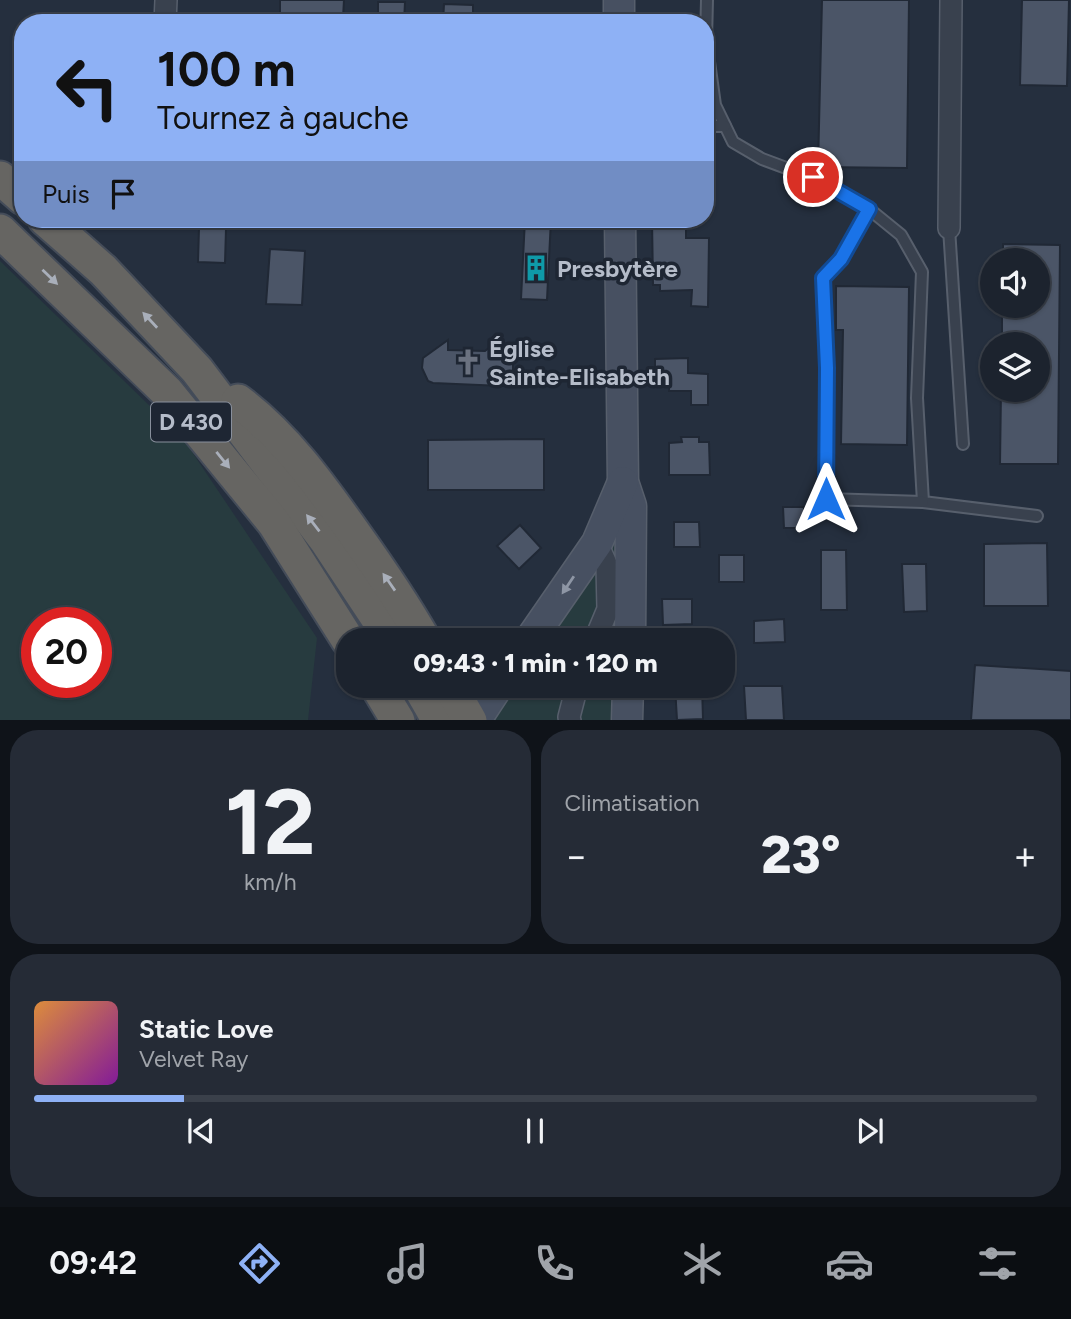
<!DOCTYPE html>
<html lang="fr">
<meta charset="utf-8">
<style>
:root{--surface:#1c232e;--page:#252b36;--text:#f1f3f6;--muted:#a0a4aa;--line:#3a404a;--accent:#8eb1f5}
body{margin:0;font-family:Figtree,sans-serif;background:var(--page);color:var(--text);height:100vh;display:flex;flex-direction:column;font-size:26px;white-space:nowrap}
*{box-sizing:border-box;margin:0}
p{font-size:23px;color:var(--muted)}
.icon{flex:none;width:38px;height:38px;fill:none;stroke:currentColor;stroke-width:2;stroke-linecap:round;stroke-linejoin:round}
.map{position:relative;height:720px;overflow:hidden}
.drawer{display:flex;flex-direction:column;gap:10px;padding:10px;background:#0f1319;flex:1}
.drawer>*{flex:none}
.hud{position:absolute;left:14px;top:14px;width:700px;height:214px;border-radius:28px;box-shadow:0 2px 5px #0004,0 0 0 2px var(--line);background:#8eb1f5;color:#111;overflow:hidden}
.tools{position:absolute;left:980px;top:248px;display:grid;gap:14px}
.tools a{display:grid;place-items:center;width:70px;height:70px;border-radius:50%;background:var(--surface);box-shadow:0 2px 5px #0004,0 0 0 2px var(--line);font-size:35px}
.speed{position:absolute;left:21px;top:607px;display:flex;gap:14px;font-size:35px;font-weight:700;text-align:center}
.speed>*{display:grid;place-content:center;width:91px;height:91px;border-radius:50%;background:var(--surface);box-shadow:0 2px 5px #0004,0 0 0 2px var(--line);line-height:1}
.speed .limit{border:10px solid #d22;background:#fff;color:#111}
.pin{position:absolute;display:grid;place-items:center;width:60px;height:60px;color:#fff;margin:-30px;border:4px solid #fff;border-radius:50%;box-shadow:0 2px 7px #0007}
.me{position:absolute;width:77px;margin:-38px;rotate:0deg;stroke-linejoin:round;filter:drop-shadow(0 0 5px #0008)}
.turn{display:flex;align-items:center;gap:24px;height:147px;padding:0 28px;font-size:32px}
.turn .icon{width:91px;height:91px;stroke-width:2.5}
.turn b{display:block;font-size:49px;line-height:60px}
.then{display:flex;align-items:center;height:66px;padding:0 28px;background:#0003;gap:14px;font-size:26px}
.big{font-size:52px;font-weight:800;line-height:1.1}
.drawer .tile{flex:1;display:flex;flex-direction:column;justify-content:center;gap:10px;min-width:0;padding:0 24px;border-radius:28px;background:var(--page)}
.drawer .dial{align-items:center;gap:0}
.dial b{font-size:91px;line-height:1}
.song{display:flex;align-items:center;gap:21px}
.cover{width:84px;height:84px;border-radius:10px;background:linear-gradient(135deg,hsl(30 70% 55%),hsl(290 70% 35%))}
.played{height:7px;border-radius:4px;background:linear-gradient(90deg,var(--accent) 15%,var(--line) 15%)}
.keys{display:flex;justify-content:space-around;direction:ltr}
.heat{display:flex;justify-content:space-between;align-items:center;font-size:38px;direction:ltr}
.drawer .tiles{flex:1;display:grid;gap:10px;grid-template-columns:1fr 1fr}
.tile:last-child{grid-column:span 2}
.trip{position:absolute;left:336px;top:628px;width:399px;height:70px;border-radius:28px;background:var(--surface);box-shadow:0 2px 5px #0004,0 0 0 2px var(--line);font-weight:800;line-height:70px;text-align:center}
.dock{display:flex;height:112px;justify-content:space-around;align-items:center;background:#0b0e12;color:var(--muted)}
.dock .icon{width:49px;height:49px}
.dock .selected{color:var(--accent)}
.dock b{font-size:32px;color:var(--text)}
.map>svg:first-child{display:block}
</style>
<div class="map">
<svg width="1071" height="721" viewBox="0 0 1071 721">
<rect width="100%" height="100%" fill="#252f3e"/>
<g fill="#273b3f" fill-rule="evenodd">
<path d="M0,261L182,437L317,638L308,720H0ZM37,623H96V682H37Z"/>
<path d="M611,539H623L621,640H542Z"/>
<path d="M510,686H619L617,720L491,721Z"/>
</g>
<g fill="#4b5567" stroke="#202835" stroke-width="2">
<path d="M280,0H344L343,18L280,13Z"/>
<path d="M822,0H909L907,168L818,167Z"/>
<path d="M1022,0H1069L1067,86L1020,85Z"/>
<path d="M378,2H405L404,23H378Z"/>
<path d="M444,4L473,5V23H443Z"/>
<path d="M525,219H551L547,300L521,299Z"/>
<path d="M652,219H686V238H709L708,307L691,306L692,290L660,291V285H653Z"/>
<path d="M199,228L226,229L225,263L198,262Z"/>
<path d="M1003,244L1060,245L1058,464H1000L1001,390H1038V345H1002V306H1038V261H1003Z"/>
<path d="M270,249L305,251L302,305L266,304Z"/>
<path d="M836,286L909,287L907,445L841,444L843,330H836Z"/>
<path d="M448,340V350L485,351L495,343L498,351H504L503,359L513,360V378H502V386L433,383L428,381L422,368L423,358Z"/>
<path d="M688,358V373L708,374V405H691V391H669V385L655,386V359Z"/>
<path d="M681,437H699V442H709L710,475H669V443L682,442Z"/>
<path d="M544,439V490H428V440Z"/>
<path d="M783,507H804V528H784Z"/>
<path d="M674,522H699L700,547H674Z"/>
<path d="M520,525L541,548L519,569L497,546Z"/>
<path d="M1047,543L1048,606H984V544Z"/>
<path d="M821,550H846L847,610H821Z"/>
<rect x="719" y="555" width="25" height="27"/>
<path d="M902,564H926L927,611L904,612Z"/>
<path d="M662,599H692V624L663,625Z"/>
<path d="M784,619L785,642L754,643V621Z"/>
<path d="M975,665L1071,671V720H971Z"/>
<path d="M675,686H702L703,719L677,720Z"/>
<path d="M744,686H782L784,720H746Z"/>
</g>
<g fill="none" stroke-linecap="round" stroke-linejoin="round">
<g stroke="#575f6c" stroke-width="14">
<g id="service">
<path d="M707,0L706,40L715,105L733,142L762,159L813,178L869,209L901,235L922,272L917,398L923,502L1037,516"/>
<path d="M705,126H725"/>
<path d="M869,209L841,259L823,278L826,368V499L923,502"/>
<path d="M949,228L963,444"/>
</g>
</g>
<g stroke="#575f6c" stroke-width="24">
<g id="minor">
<path d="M165,23L166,0"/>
<path d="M949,228L951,0"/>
<path d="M595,640L608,609L607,566L597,543"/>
<path d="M570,721L569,717L577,686"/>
</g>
</g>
<g stroke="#575f6c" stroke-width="33">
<g id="secondary">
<path d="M619,0V23"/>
<path d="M620,219L623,482L631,506L630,640"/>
<path d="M530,640L597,543L623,482"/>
<path d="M475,721L498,686"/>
<path d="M627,721L628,686"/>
</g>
</g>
<g stroke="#444c59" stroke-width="37">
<g id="trunk">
<path d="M0,178L23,198"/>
<path d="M45,219L103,270L197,370L325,539L392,640"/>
<path d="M0,231L167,392L274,523L348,640"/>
<path d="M238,401C285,436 320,485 354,533C379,568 403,603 424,640"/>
<path d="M377,686L398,721"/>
<path d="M419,686L439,721"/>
<path d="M450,686L470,721"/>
</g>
</g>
<use href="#service" stroke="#39414e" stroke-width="10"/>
<use href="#minor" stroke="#39414e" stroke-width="21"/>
<use href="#secondary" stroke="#475061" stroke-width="30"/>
<use href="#trunk" stroke="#666562" stroke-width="33"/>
</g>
<defs><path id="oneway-solid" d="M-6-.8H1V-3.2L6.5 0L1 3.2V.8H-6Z" transform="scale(1.75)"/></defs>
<g fill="#a9afba">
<use href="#oneway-solid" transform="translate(50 277) rotate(44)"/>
<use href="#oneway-solid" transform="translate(150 320) rotate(-133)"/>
<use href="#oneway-solid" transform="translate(223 460) rotate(51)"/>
<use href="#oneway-solid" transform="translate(313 523) rotate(-128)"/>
<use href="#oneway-solid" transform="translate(389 582) rotate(-125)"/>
</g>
<use fill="#8e96a5" href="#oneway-solid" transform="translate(568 585) rotate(124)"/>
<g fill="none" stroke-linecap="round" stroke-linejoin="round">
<g stroke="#114b97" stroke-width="18">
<path id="route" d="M813,177L869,209L841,259L823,278L827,368L826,499"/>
</g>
<use href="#route" stroke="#1a73e8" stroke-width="12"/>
</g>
<defs>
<g id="building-bare" transform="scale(2.1)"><path d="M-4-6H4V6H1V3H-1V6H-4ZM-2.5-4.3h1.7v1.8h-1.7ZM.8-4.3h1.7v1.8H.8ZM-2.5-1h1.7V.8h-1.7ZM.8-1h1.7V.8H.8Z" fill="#0f9aa8" stroke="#1e2633" stroke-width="2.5" paint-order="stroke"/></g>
<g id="church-bare" transform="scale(2.1)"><path d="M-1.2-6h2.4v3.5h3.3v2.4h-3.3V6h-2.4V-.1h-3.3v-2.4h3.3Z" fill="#6b7280" stroke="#1e2633" stroke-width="2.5" paint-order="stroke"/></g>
</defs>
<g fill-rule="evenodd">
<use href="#building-bare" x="536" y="268"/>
<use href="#church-bare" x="468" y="362"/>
</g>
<g text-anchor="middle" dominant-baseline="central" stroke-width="7" stroke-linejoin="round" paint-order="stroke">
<rect fill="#1e2633" stroke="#888f9c" stroke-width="2" x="151" y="402.5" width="80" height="39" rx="5"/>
<g font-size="23" font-weight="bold" fill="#b5bcc9">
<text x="191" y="422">D 430</text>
</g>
<g font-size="24" font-weight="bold" fill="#b5bcc9" stroke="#1e2633" text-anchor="start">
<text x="557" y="268">Presbytère</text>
<text x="489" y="348">Église<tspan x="489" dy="28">Sainte-Elisabeth</tspan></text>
</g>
</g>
</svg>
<div class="tools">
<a><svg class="icon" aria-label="sound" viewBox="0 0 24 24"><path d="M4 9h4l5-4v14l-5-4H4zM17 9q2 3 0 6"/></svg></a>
<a><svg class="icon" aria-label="layers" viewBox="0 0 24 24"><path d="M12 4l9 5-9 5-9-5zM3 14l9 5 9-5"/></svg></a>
</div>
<div class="speed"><div class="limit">20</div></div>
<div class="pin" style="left:813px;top:177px;background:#d93025"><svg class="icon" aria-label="arrive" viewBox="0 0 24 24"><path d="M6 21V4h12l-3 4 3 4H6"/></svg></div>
<svg class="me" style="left:826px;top:499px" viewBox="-20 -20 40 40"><path d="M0-17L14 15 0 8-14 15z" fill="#1a73e8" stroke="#fff" stroke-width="4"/></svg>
<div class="trip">09:43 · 1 min · 120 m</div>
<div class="hud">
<div class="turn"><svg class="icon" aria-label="left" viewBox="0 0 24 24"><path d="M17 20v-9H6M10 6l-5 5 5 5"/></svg><div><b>100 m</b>Tournez à gauche</div></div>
<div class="then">Puis<svg class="icon" aria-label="arrive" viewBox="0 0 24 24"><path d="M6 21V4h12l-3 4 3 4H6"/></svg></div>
</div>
</div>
<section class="drawer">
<div class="tiles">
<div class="tile dial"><b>12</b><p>km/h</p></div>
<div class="tile"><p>Climatisation</p>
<div class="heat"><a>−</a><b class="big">23°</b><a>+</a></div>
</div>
<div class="tile">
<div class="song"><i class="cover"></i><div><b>Static Love</b><p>Velvet Ray</p></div></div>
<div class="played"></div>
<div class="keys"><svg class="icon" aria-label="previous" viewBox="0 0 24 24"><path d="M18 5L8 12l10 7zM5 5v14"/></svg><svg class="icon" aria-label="pause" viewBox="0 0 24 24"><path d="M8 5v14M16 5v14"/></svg><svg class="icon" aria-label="next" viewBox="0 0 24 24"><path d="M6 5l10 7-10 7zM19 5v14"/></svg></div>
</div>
</div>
</section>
<nav class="dock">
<b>09:42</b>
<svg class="icon selected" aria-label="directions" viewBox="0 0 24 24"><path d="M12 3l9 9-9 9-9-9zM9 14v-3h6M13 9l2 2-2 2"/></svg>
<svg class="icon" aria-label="music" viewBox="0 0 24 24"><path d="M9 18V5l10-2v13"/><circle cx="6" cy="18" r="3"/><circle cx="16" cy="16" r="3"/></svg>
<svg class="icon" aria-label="phone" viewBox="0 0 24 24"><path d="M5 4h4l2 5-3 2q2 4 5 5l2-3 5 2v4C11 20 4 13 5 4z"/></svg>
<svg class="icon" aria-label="climate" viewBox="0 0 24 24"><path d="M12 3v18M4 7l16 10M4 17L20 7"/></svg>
<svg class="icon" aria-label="car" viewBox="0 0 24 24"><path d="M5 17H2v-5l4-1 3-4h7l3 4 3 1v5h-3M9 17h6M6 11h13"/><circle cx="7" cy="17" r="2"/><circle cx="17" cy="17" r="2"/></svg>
<svg class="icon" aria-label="filters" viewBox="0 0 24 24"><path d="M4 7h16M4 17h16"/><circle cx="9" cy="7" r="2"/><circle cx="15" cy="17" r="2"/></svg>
</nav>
